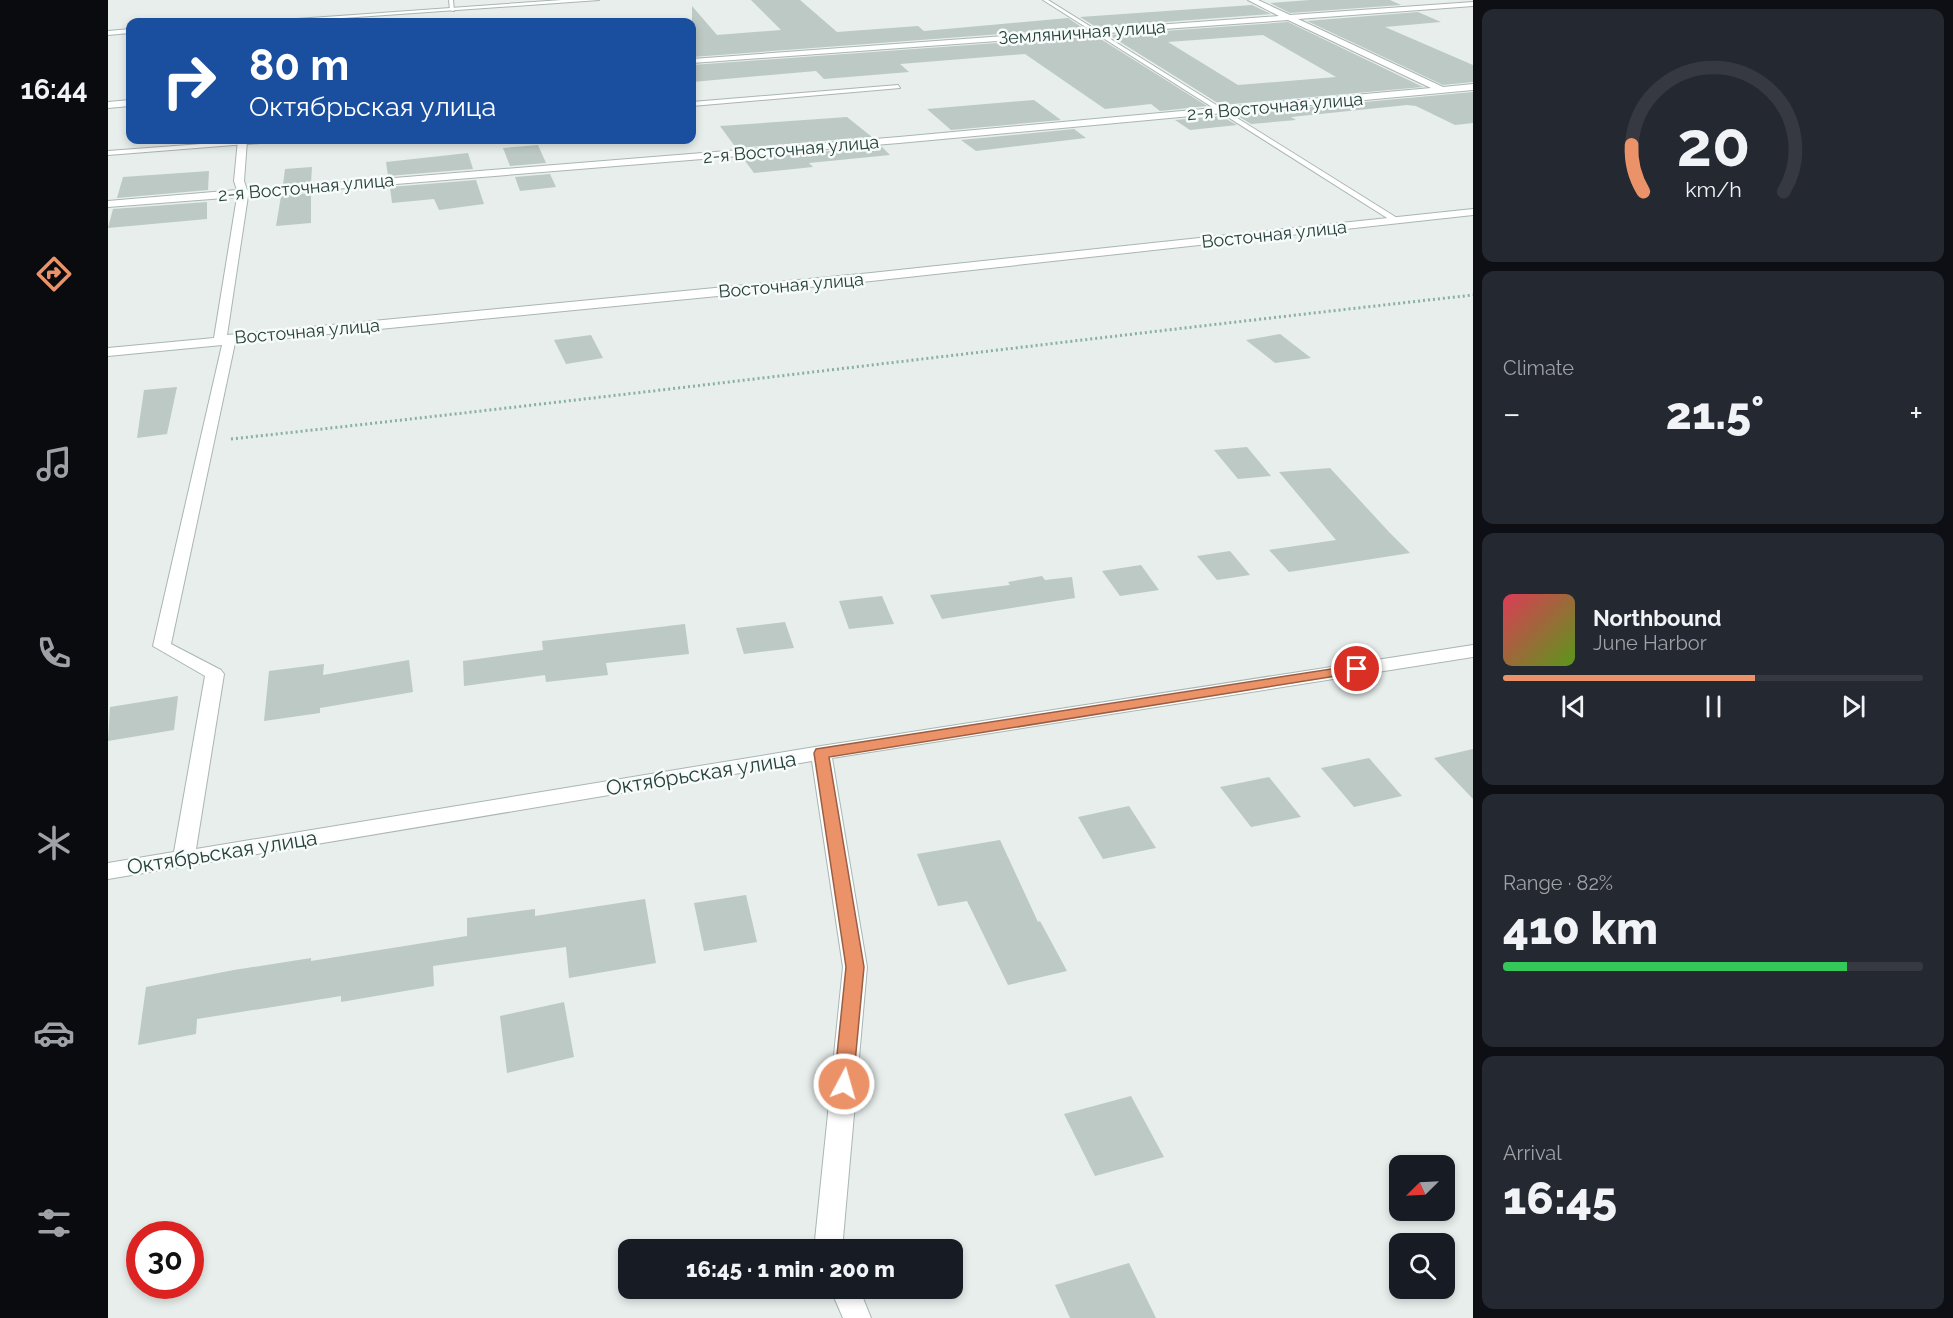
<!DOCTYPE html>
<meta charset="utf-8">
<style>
:root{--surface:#171b24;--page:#242831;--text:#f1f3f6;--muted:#9ea1a6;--line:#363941;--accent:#eb9268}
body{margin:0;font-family:Raleway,sans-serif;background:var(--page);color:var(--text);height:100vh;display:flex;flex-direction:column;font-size:22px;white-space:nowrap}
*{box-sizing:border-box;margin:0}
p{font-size:20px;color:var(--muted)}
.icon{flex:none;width:33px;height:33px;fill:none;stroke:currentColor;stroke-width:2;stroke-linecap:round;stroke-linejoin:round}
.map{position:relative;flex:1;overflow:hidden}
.drawer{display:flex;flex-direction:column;gap:9px;padding:9px;background:#0d0f14;width:480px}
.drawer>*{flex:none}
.hud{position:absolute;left:18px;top:18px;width:570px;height:126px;border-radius:12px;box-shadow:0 3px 9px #0003;background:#1a4fa0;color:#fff;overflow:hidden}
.needle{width:39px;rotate:246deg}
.fabs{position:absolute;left:1281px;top:1155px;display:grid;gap:12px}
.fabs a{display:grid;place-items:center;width:66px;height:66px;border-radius:12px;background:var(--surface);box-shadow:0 3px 9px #0003;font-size:30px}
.speed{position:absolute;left:18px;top:1221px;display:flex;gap:12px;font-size:30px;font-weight:700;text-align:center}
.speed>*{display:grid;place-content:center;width:78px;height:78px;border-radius:50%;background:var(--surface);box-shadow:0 3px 9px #0003;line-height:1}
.speed .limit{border:9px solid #d22;background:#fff;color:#111}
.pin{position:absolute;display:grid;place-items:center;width:51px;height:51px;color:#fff;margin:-26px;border:3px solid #fff;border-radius:50%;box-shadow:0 2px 6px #0007}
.me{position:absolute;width:66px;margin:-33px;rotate:6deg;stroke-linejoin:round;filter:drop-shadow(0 0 4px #0008)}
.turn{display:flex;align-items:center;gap:21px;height:126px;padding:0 24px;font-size:27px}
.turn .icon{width:78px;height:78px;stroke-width:2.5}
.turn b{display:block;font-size:42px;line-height:51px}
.big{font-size:45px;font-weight:800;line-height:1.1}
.drawer .card{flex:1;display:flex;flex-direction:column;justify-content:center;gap:9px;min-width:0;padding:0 21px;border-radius:12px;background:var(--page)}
.drawer .dial{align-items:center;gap:0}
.dial svg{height:156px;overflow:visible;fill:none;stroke:var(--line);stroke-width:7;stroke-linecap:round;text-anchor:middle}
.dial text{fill:var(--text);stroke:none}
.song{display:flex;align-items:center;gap:18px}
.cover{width:72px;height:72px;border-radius:9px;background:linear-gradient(135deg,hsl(350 70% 55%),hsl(90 70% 35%))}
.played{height:6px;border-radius:3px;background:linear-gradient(90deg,var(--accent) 60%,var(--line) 60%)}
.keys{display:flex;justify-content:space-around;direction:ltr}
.heat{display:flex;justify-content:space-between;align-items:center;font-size:33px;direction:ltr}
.charge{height:9px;border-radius:4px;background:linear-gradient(90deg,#34c759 82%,var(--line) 0)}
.trip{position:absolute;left:510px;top:1239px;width:345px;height:60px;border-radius:12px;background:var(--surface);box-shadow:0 3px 9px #0003;font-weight:800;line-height:60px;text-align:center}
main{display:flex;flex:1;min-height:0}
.tab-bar{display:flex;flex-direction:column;width:108px;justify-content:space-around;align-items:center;background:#090b0e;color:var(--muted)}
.tab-bar .icon{width:42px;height:42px}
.tab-bar .current{color:var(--accent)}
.tab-bar b{font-size:27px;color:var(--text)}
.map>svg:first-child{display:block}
</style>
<main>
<nav class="tab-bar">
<b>16:44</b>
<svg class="icon current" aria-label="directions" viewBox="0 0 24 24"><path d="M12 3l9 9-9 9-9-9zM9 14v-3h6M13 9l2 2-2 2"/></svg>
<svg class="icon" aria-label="music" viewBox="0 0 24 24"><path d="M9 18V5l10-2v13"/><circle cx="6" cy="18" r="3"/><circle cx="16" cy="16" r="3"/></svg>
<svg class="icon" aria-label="phone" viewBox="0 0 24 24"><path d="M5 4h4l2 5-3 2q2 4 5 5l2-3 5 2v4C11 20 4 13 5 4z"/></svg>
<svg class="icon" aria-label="climate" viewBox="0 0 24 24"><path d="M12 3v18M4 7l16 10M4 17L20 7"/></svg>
<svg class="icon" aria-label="car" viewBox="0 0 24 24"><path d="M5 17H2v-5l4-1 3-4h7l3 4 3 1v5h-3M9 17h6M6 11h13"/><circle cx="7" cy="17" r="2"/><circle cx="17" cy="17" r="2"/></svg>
<svg class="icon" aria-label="filters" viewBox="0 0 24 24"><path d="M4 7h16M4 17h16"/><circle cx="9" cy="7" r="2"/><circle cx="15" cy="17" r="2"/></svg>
</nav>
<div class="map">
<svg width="1365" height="1318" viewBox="0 0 1365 1318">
<rect width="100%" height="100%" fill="#e7eeeb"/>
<g fill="#bcc9c5" fill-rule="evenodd">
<path d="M643,0H692L729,32L810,26L816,31L960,18L975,28L584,57V6L609,35L673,30Z"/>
<path d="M1202,0H1282L1293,5L1182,13L1162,3Z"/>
<path d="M1144,5L1163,14L988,27L972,17Z"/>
<path d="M1310,12L1333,22L1277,27L1365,65V82L1335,85L1199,21Z"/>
<path d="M1180,22L1315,87L1113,105L1001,35ZM1155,35L1228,77L1130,85L1060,42Z"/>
<path d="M988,36L1099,106L1052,111L1043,104L997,109L917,54L792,64L801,72L716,79L708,71L584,82V65Z"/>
<path d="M1365,92V123L1347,125L1308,106L1299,105L1183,117L1188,120L1143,124L1127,114Z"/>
<path d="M926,100L953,120L843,130L819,109Z"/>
<path d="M1113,116L1129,125L1082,130L1067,120Z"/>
<path d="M739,117L764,137L628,148L612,126Z"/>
<path d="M966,129L978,138L868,151L853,140Z"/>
<path d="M430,145L438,163L402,166L395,148Z"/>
<path d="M774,147L782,155L701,163L705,167L646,173L635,158Z"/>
<path d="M360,153L365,169L280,176L278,162Z"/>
<path d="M204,167L203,183L175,185L177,169Z"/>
<path d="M101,171L100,190L9,198L15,177Z"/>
<path d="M442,174L448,187L412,191L407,177Z"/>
<path d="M368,180L376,204L331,210L326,199L284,203L282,187Z"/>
<path d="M203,193V223L168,226L173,196Z"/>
<path d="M99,202V219L0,228L5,209Z"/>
<path d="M1172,334L1203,358L1167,363L1138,340Z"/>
<path d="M483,335L495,358L458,364L446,340Z"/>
<path d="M69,387L59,434L29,438L36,390Z"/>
<path d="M1139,447L1163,476L1130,479L1106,450Z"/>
<path d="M1222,468L1281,532L1302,553L1181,572L1161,550L1228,540L1171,472Z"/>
<path d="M1122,551L1142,575L1109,580L1089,556Z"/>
<path d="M1033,565L1051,590L1012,596L994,571Z"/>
<path d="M934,576L937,580L964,577L967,598L834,619L822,595L902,585L900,582Z"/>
<path d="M774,596L786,624L741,629L731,601Z"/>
<path d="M677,622L686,648L636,654L628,628Z"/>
<path d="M577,624L581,654L498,663L500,675L438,682L437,675L356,686L355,661L435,650L434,641Z"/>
<path d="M301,660L305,692L212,708V713L156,721L161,671L216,664L215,675Z"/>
<path d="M70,696L66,730L0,741L2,707Z"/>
<path d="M1365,749V799L1326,758Z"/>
<path d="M1261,758L1294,796L1246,807L1213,768Z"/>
<path d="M1161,777L1193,817L1143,827L1112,787Z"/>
<path d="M1021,806L1048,848L995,859L970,817Z"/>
<path d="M892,840L930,922L932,921L959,971L900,985L859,901L830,906L809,854Z"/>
<path d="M638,895L649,942L596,951L586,903Z"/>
<path d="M537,899L548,963L461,978L458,947L325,966L326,986L233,1002V996L89,1019L88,1034L30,1045L38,987L126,970L203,958V961L359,936V918L427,909V916Z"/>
<path d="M456,1002L466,1057L399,1073L392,1016Z"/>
<path d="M1023,1096L1056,1157L987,1176L956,1114Z"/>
<path d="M1021,1263L1048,1318H962L947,1285Z"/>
</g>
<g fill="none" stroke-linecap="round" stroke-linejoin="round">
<g stroke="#a9b6b3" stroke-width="2">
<g id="lane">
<path d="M341,0H345L346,11L342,10Z"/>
<path d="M935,0H940L1294,221L1287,223Z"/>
<path d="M790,85L792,88L584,106V102Z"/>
<path d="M147,140H168L165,142L0,155V151Z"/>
</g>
</g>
<g stroke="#a9b6b3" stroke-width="2">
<g id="street">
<path d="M454,0H491L178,22H147Z"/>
<path d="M1140,0H1150L1182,15L1365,2V6L1190,19L1335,87L1365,84V90L791,143L140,196L119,335L763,273L1365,209V215L763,281L127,343L63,644L113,670L116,674L88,849L713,746L1365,645V657L724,758L759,967L734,1250H706L735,967L704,761L0,879V863L66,852L97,676L45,646L114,345L0,356V348L106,338L129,197L0,207V201L129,190L126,181L130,140H139L136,181L139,190L791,137L1323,88L1180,20L584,63V59L1171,16Z"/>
<path d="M22,29V33L0,35V31Z"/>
<path d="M22,100V106L0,108V102Z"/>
<path d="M722,1288H751L763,1318H735Z"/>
</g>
</g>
<path stroke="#89b0a7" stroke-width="3" stroke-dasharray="2 3" stroke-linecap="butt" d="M123,439C537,394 951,341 1365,295"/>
<use href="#lane" fill="#fff" fill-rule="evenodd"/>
<use href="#street" fill="#fff" fill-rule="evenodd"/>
</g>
<path fill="#eb9268" stroke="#995f44" stroke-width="1.5" d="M1249,665L1255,669L1253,672L721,757L756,967L745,1084L742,1090L736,1093L729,1090L726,1084L738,967L706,753L708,749Z"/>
<g text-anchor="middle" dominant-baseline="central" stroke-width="5" stroke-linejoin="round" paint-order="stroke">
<g font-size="18" fill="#26403b" stroke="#f7fbf9">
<text transform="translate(974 32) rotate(-4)">Земляничная улица</text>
<text transform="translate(1167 106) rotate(-5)">2-я Восточная улица</text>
<text transform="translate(683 149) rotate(-5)">2-я Восточная улица</text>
<text transform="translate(198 187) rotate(-5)">2-я Восточная улица</text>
<text transform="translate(1166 234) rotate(-6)">Восточная улица</text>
<text transform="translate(683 285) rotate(-5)">Восточная улица</text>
<text transform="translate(199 331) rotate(-5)">Восточная улица</text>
</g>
<g font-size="21" fill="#26403b" stroke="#f7fbf9">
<text transform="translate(593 773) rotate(-9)">Октябрьская улица</text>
<text transform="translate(114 852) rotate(-9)">Октябрьская улица</text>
</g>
</g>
</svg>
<div class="fabs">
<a><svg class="needle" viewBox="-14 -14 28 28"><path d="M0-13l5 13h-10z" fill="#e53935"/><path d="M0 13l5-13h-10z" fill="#9ea1a6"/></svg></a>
<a><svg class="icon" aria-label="search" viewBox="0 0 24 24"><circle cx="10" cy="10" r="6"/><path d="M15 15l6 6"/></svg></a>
</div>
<div class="speed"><div class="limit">30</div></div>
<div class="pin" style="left:1249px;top:669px;background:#d93025"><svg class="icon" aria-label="arrive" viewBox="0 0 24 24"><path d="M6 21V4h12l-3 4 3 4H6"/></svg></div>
<svg class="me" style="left:736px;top:1084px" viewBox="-20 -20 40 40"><circle r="17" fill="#eb9268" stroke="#fff" stroke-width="3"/><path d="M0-11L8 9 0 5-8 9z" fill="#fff"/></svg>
<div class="trip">16:45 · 1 min · 200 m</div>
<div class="hud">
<div class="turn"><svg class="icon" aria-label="right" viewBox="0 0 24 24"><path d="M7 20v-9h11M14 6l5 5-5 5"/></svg><div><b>80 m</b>Октябрьская улица</div></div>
</div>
</div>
<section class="drawer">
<div class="card dial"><svg viewBox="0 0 100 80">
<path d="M14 69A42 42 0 1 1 86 69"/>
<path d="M14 69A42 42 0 0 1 8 45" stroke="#eb9268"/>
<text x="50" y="56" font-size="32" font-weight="700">20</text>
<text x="50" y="72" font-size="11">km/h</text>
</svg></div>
<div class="card"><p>Climate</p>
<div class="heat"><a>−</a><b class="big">21.5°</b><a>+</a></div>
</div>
<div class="card">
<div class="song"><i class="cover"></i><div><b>Northbound</b><p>June Harbor</p></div></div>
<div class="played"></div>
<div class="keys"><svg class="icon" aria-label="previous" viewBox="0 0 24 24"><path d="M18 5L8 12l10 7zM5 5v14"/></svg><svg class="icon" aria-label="pause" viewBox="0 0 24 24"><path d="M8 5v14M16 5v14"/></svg><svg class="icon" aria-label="next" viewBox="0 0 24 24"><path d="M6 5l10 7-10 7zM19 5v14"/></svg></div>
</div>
<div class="card"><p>Range · 82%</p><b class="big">410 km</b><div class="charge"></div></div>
<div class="card"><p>Arrival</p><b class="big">16:45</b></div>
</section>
</main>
